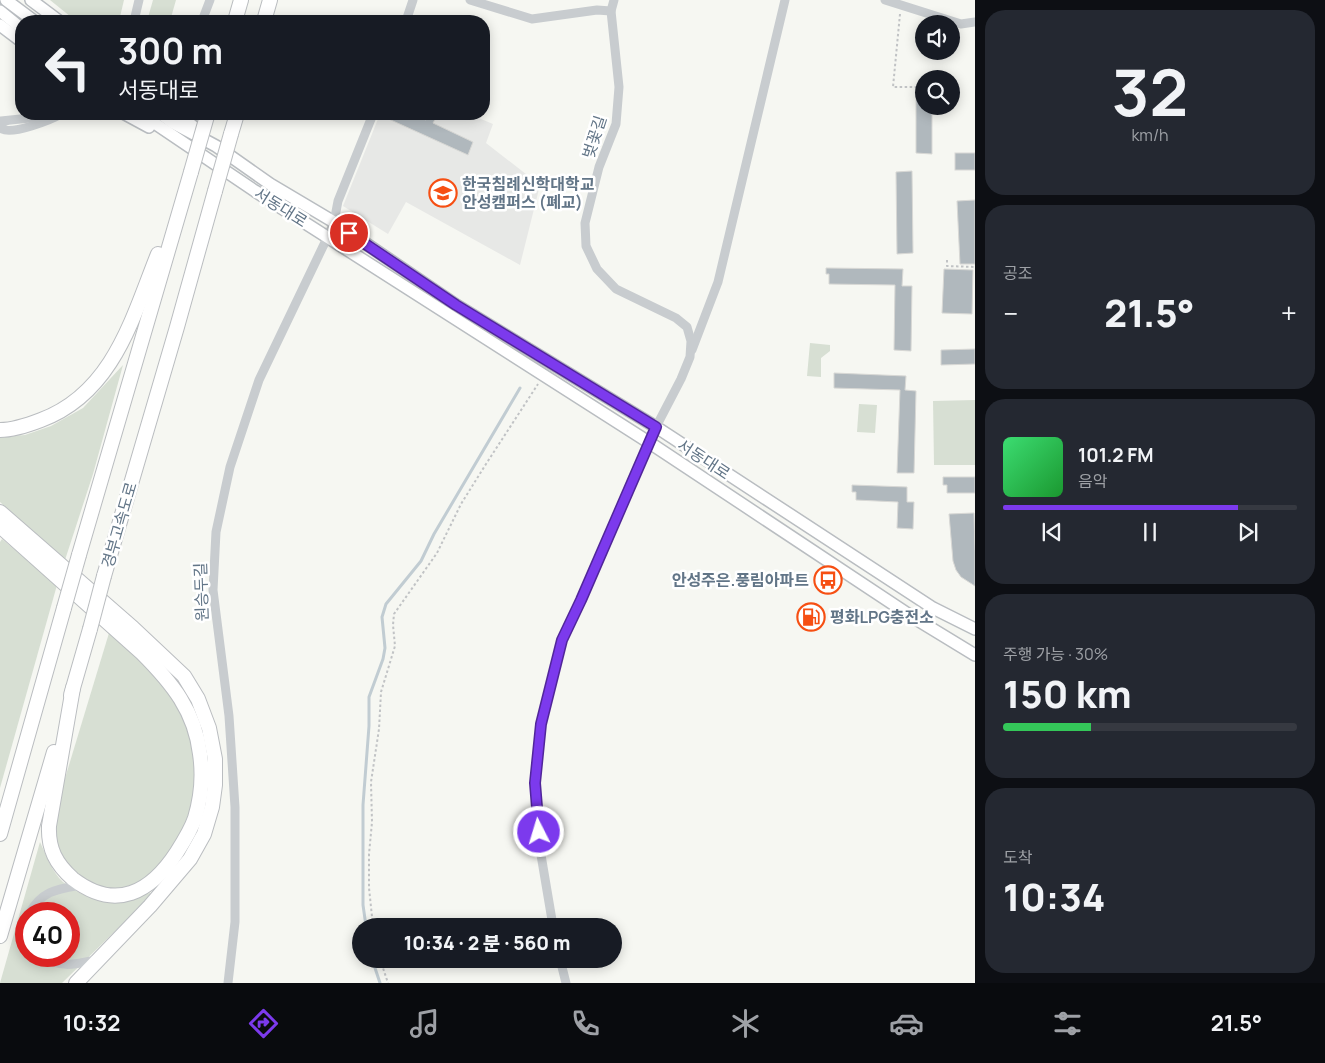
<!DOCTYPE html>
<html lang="ko">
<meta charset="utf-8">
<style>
:root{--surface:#171b24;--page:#242831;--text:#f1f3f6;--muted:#9ea1a6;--line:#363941;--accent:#7c3aed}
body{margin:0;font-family:Manrope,"Noto Sans KR",sans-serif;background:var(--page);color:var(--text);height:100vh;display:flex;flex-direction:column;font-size:19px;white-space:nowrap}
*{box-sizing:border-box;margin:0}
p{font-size:16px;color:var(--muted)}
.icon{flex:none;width:28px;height:28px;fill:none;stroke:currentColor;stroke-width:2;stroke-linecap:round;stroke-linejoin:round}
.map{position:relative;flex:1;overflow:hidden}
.sheet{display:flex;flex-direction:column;gap:10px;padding:10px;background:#0d0f14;width:350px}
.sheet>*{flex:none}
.banner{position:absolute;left:15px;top:15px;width:475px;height:105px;border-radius:20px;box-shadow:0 2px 12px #0003;background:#171b24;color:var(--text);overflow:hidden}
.buttons{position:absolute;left:915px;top:15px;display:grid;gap:10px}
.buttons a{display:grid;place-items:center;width:45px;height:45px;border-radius:50%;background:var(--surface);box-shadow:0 2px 12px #0003;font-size:25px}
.speed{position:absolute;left:15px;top:902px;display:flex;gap:10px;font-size:25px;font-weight:700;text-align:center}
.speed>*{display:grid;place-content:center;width:65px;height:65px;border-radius:50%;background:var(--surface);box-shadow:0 2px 12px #0003;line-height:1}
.speed .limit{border:8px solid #d22;background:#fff;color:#111}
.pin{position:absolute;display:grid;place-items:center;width:42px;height:42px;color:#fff;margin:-21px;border:2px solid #fff;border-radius:50%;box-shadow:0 1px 5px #0007}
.me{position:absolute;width:55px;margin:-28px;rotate:355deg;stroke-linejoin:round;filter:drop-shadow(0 0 4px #0008)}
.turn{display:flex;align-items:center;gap:18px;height:105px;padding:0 20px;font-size:22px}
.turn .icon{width:65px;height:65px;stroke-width:2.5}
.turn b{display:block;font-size:35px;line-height:42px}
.big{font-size:38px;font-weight:800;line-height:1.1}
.sheet .widget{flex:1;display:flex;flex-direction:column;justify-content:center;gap:8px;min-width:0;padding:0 18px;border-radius:20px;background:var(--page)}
.sheet .dial{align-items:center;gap:0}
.dial b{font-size:65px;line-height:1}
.song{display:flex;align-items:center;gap:15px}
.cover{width:60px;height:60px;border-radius:8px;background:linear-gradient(135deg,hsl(140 70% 55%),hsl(130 70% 35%))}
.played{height:5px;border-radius:2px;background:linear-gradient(90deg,var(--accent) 80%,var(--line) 80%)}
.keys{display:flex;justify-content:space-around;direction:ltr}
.heat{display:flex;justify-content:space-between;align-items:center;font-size:28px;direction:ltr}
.charge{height:8px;border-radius:4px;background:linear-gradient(90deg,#34c759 30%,var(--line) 0)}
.trip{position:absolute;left:352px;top:918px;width:270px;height:50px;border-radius:25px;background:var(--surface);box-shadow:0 2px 12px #0003;font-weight:800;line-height:50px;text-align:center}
.tab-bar{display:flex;height:80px;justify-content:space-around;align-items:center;background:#090b0e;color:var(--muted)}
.tab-bar .icon{width:35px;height:35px}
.tab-bar .active{color:var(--accent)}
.tab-bar b{font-size:22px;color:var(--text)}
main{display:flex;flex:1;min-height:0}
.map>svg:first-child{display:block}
</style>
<main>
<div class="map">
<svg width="975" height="983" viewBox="0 0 975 983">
<rect width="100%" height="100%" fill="#f6f7f2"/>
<path fill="#e7e8e6" d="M380,114H469L493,124L486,143L540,185L520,265L406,202L388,234L343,206Z"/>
<g fill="#d7dfd3" fill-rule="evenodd">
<path d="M50,0H124L119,21H76Z"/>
<path d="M153,0H176L170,21H147Z"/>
<path d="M810,343L830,345V351L821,358V377L807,376Z"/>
<path d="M123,365L93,474L65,560L0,502V437L25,435L51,426L83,408Z"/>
<path d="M975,400V465H934L933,401Z"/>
<path d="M859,404L877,405L875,433L857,432Z"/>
<path d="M2,539L57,585L0,788V542Z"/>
<path d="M109,633L166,685L181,710L194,750L197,775L192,804L179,840L159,868L141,882L123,888H102L85,880L68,867L58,849L52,828L56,808Z"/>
<path d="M40,842C46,855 52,872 63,882C81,897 105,904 128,900C135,899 143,895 150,893L152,895L62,983H0ZM26,914H69V956H26Z"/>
</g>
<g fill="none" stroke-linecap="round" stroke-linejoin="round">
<g stroke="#c1ccd2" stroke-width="3">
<path d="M366,926L363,905V805L369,726V697L383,659L385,648L382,617L386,604L421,561L434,534L520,388"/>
<path d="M372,959L380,983"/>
</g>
</g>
<g fill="#b0b8bd" stroke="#d8d8d5">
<path d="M916,91H924V106H932V154L916,153Z"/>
<path d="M382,114H413L426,120L429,114H433L437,116L433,123L473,142L468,155L382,116Z"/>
<rect x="955" y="153" width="20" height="17"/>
<path d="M912,171L913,253L897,254L896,172Z"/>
<path d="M975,200V264H960L957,201Z"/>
<path d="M826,268L903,269L902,286H912L911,351L894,350L895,285L829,284V274H826Z"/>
<path d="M944,269L973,270L972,314L942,313Z"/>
<path d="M975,349V364L941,365V350Z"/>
<path d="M834,373L906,376L905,390L916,391L914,473H897L900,390L834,388Z"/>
<path d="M943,477H975V493H947V485H943Z"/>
<path d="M852,485L907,487V502H914L913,529L897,528L898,502L856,500V492H852Z"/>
<path d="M974,513L975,552V586L961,577L956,570L953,561L949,514Z"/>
</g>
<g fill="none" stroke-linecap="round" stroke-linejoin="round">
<g stroke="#b9bdc1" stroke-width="14">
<g id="major">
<path d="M6,0L34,21"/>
<path d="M31,0L59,21"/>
<path d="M0,11L21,28"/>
<path d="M0,25L21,41"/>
<path d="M125,114L149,127"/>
<path d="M141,114L255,191L650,443L911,616L975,655"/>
<path d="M161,114L173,123L216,146L270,184L334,222L456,305L656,427L933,608L975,629"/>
<path d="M178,114L200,132"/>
</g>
</g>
<g stroke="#babdc0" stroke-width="16">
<g id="highway">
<path d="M235,21L241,0"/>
<path d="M264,21L270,0"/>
<path d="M231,134L237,114"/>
<path d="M0,430C14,430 28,425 41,420C113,393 132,319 158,254"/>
<path d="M0,512L133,628L184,676L198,699L209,728L215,759V785L212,807L204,834L190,859L150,906L76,983"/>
<path d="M0,526L142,653C172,683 195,711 200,754C203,774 201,798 195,818C191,830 184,841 177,852C151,892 116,912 73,879C56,864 48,849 49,826L73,688"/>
<path d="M79,555L191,172"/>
<path d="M104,576L177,327L215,191"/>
<path d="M71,695L90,629"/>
<path d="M0,834L64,608"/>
<path d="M0,936L54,752"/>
</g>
</g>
<g stroke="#c1c3c5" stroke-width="2" stroke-dasharray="2.5 2.5" stroke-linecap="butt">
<path d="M900,14L893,87H924"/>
<path d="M951,106L952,108"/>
<path d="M947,260V266L975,267"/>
<path d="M373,926L369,888V854L372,822L371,782L379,729L381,692L395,646L393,625L394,614L437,553L461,504L486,464L538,384"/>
<path d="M380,959L388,983"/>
</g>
<g stroke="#c8cccf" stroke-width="9">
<path d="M470,0L532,19L597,10L611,11L619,87L616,124L599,167L585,223L586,246L597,269L616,289L676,318L687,327L691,341L690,357L681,379L656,427L581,600L562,640L541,724L535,783L540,849L553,926"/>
<path d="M885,0L961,24L975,22"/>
<path d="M611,11L614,0"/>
<path d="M134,21L139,0"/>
<path d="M202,21L210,0"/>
<path d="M406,21L413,0"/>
<path d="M1,121L30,118L43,114"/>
<path d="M6,121L2,123V129C12,135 51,120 61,114"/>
<path d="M692,350L718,282L785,0"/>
<path d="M29,914C42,890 58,889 82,885"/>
<path d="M42,956C59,969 77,964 96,960"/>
<path d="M560,959L566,983"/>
<path d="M228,983L235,922V807L229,716L213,590L216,532L230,467L259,380L328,236L334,222L338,201L373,114"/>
</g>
<use href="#major" stroke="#fff" stroke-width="11"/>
<use href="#highway" stroke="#fff" stroke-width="14"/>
<g stroke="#babdc0" stroke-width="16" stroke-linecap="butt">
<g id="highway-bridge">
<path d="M191,172L207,116"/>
<path d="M215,191L231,134"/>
<path d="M64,608L79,555"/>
<path d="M90,629L104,576"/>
</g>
</g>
<use href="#highway-bridge" stroke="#fff" stroke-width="14"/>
</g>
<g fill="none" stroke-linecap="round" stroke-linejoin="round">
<g stroke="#51269a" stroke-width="12">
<path id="route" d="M349,233L456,305L656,427L581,600L562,640L541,724L535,783L539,832"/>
</g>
<use href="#route" stroke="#7c3aed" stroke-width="9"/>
</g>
<defs>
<g id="university-ring" transform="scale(1.4375)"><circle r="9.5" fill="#fff" stroke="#f64f13" stroke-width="1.5"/><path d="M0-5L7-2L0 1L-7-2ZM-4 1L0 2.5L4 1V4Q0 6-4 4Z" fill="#f64f13"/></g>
<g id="bus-ring" transform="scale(1.4375)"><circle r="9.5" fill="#fff" stroke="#f64f13" stroke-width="1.5"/><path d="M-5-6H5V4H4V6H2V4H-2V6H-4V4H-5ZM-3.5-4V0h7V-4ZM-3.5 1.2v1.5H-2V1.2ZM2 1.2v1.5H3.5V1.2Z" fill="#f64f13"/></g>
<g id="fuel-ring" transform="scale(1.4375)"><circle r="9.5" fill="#fff" stroke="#f64f13" stroke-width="1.5"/><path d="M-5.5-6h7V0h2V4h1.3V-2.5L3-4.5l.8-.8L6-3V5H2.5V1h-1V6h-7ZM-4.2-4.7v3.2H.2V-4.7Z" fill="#f64f13"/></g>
</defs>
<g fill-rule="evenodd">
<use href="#university-ring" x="443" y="193"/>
<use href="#bus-ring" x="828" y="580"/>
<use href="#fuel-ring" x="811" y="617"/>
</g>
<g text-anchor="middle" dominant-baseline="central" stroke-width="5" stroke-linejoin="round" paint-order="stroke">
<g font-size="16" fill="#627587" stroke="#fff">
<text transform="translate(594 137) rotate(-72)">벚꽃길</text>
<text transform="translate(281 207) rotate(32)">서동대로</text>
<text transform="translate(704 459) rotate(33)">서동대로</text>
<text transform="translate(119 525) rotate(-74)">경부고속도로</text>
<text transform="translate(201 592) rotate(-92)">원승두길</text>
</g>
<g font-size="16" font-weight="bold" fill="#627587" stroke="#fff" text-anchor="start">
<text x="462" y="184">한국침례신학대학교<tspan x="462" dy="18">안성캠퍼스 (폐교)</tspan></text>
<text x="809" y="580" text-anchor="end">안성주은.풍림아파트</text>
<text x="830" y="617">평화LPG충전소</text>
</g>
</g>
</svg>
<div class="buttons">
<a><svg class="icon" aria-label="sound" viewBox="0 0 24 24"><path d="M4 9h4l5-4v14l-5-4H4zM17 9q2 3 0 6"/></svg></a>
<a><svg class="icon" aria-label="search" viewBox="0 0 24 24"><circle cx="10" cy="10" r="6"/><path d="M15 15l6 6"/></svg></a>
</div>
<div class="speed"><div class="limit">40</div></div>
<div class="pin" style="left:349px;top:233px;background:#d93025"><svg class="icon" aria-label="arrive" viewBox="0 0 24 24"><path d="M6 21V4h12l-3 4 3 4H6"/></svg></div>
<svg class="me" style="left:539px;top:832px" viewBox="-20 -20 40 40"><circle r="17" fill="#7c3aed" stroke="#fff" stroke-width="3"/><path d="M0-11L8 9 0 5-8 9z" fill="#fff"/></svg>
<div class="trip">10:34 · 2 분 · 560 m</div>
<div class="banner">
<div class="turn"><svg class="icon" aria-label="left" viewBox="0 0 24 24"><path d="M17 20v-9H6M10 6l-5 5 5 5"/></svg><div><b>300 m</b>서동대로</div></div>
</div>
</div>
<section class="sheet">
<div class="widget dial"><b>32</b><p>km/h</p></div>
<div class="widget"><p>공조</p>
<div class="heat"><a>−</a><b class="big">21.5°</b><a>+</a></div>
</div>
<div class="widget">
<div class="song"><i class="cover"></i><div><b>101.2 FM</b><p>음악</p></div></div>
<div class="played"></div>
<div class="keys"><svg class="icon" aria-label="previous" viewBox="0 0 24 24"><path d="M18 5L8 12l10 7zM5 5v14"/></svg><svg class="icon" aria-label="pause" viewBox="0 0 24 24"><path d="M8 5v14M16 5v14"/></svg><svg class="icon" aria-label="next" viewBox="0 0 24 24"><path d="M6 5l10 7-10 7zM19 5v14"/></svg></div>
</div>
<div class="widget"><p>주행 가능 · 30%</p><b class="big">150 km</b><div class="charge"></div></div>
<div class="widget"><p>도착</p><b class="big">10:34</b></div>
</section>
</main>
<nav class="tab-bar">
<b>10:32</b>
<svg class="icon active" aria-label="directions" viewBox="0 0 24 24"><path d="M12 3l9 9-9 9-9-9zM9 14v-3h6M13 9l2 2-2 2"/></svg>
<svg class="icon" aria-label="music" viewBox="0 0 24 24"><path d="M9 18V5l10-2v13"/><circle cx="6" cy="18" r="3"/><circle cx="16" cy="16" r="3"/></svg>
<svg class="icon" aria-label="phone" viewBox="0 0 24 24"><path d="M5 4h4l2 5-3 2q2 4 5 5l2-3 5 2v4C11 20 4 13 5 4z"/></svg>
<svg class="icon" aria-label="climate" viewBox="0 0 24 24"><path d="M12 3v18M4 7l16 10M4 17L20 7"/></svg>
<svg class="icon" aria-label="car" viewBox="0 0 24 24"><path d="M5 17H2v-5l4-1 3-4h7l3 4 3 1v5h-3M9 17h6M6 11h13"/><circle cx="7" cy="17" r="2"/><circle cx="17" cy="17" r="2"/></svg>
<svg class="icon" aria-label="filters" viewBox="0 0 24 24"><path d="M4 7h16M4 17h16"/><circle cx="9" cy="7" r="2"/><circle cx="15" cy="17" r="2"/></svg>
<b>21.5°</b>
</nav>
